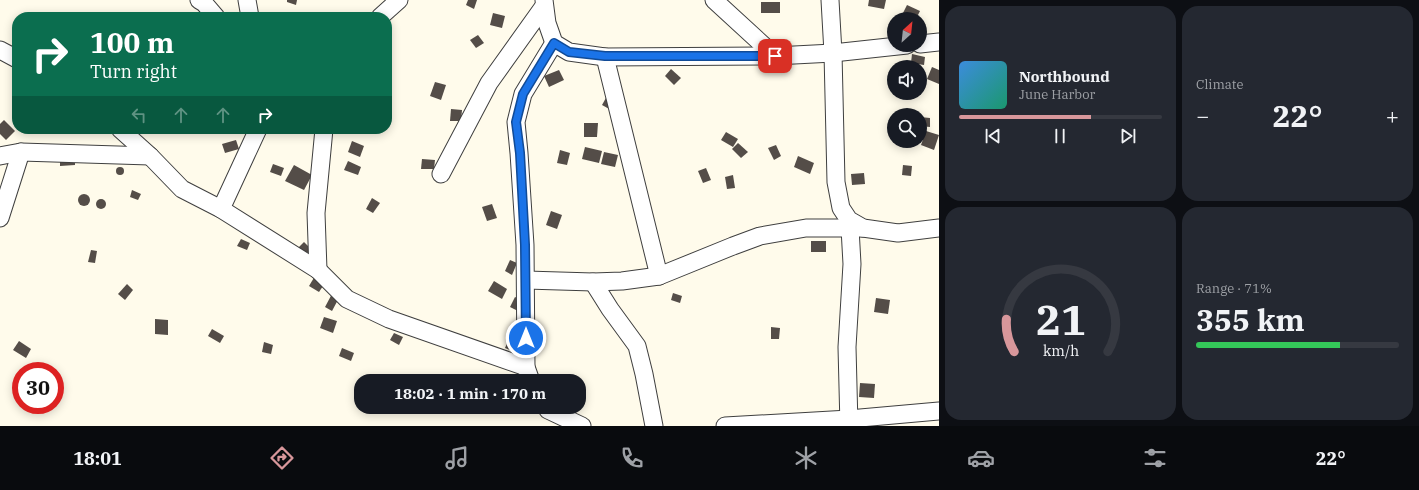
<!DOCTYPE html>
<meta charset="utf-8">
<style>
:root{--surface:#171b24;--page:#242831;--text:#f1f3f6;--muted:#9ea1a6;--line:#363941;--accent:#d8979b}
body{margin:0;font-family:"IBM Plex Serif",serif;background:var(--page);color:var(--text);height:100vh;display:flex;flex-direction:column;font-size:15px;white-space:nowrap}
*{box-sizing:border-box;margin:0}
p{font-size:13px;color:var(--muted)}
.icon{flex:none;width:22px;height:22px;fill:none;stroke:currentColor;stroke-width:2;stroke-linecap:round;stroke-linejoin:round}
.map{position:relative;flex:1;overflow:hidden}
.panel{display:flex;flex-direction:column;gap:6px;padding:6px;background:#0d0f14;width:480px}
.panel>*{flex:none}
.banner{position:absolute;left:12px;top:12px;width:380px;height:122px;border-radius:16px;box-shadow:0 2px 10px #0003;background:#0b6e4f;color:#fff;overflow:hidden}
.needle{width:26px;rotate:27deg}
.fabs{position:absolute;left:887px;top:12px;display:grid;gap:8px}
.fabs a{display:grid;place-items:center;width:40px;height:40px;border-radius:50%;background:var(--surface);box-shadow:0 2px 10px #0003;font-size:20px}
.speed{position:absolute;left:12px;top:362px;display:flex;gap:8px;font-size:20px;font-weight:700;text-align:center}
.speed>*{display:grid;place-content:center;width:52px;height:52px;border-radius:50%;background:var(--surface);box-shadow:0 2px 10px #0003;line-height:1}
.speed .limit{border:6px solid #d22;background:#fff;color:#111}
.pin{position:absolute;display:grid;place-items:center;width:34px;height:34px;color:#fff;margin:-17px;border-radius:8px;box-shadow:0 2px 6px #0006}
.me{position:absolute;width:44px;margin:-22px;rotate:0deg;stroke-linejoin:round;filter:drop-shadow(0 0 3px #0008)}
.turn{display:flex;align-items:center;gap:14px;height:84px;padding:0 12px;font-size:18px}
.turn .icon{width:52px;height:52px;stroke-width:2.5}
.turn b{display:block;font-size:28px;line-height:34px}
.lanes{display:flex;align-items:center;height:38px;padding:0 12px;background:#0003;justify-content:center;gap:20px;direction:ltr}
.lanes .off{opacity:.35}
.big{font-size:30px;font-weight:700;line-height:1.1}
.panel .tile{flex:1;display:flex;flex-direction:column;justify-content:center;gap:6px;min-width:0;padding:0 14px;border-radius:16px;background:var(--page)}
.panel .dial{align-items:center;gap:0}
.dial svg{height:104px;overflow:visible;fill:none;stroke:var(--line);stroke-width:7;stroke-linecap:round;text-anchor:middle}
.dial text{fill:var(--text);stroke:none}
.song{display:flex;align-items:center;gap:12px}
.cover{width:48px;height:48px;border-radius:6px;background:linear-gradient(135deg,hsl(210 70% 55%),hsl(160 70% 35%))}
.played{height:4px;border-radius:2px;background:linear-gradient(90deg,var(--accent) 65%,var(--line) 65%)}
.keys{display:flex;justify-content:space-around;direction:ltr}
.heat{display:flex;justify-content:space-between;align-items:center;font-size:22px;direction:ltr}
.charge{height:6px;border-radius:3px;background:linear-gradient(90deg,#34c759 71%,var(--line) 0)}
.panel .tiles{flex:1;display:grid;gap:6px;grid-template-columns:repeat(2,1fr)}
.trip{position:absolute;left:354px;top:374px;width:232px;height:40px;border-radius:16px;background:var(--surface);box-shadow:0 2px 10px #0003;font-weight:700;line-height:40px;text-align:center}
.menu{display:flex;height:64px;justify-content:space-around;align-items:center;background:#090b0e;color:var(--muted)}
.menu .icon{width:28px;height:28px}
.menu .on{color:var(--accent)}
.menu b{font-size:18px;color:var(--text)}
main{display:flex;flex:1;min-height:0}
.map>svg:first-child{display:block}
</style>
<main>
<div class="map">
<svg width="939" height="426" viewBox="0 0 939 426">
<rect width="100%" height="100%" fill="#fffbeb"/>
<g fill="#544d48">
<path d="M287,0H297L296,5L287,2Z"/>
<path d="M468,0H477L474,9L466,5Z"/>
<path d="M869,0H886L884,9L868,6Z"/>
<rect x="761" y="2" width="19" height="11"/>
<path d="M907,5L920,11L916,19H900Z"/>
<path d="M493,13L505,16L502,28L490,25Z"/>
<path d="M478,35L484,43L476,48L470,40Z"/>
<path d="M912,54L925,57L924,65L911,63Z"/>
<path d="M932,67L939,70V84L927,79Z"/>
<path d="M671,69L681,78L674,85L665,76Z"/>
<path d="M559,70L564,80L549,87L544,76Z"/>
<path d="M435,82L446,85L441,100L430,96Z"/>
<path d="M920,82L925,85L921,92H920Z"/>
<path d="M607,96L611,110L602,105Z"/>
<path d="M451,109L462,110L461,121H450Z"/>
<path d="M920,117L930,118V127L920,126Z"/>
<path d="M4,120L15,131L6,140L0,134V124Z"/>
<path d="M584,123H598L597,137H584Z"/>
<path d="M170,129H184L180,132H175Z"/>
<path d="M926,131L939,135L934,150L921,145Z"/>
<path d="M726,132L738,139L733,147L721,140Z"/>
<path d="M236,140L239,149L225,153L222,144Z"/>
<path d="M352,141L364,146L360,157L348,152Z"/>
<path d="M738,143L748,152L741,158L732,149Z"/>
<path d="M776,145L781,156L774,160L768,148Z"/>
<path d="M585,147L602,151L599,163L582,159Z"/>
<path d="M560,150L570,153L567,165L557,163Z"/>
<path d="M604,152L618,155L615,167L601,164Z"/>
<path d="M798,156L814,163L810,174L794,167Z"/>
<path d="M75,158V165L60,166V159Z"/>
<path d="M422,159L435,160L434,169H421Z"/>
<path d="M348,161L361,167L358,175L344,170Z"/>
<path d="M273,164L284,168L281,176L270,172Z"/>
<path d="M294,165L312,175L304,190L285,181Z"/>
<path d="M903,165L912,166L911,176L902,175Z"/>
<circle cx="120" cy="171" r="4"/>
<path d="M706,168L711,180L703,183L698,171Z"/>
<path d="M864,173L865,184L852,185L851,174Z"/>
<path d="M733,175L735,188L727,189L725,177Z"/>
<path d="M132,190L141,194L138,200L130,197Z"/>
<circle cx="84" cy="200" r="6"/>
<path d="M372,198L380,203L373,213L366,209Z"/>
<circle cx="101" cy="204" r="5"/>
<path d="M492,204L497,218L487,221L482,207Z"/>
<path d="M551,211L562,215L557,229L546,225Z"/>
<path d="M241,239L250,243L247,250L237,246Z"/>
<rect x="811" y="241" width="15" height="11"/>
<path d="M304,242L311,249L305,255L298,248Z"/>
<path d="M91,250L97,251L95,263L88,262Z"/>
<path d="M510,260L517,263L512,275L505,271Z"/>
<path d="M315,276L325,283L319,292L309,286Z"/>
<path d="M494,281L507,289L502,299L488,291Z"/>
<path d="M127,284L133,290L125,300L118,294Z"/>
<path d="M333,292L340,296L332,311L325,307Z"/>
<path d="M673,293L682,296L680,303L671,300Z"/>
<path d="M515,297L525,302L520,312L510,307Z"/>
<path d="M876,298L890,300L888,314L874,312Z"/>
<path d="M324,317L337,321L333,333L320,328Z"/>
<path d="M155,319L168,320V335L155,334Z"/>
<path d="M771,327L780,328L779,339H771Z"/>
<path d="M212,329L224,336L220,343L208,336Z"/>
<path d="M394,333L403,337L399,345L390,340Z"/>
<path d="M510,337L521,342L517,353L505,348Z"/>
<path d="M19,341L31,349L26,358L13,350Z"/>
<path d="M264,342L273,345L271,354L262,352Z"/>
<path d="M342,348L354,353L351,361L339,356Z"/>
<path d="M860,383L875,384L874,398L859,397Z"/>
</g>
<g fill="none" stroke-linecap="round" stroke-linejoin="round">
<g stroke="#3f3f3f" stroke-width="19">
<g id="street">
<path d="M199,0L204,3L216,17"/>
<path d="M247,0L250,17"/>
<path d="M544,0L547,23L554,43L569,52L605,57L775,56L833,53L907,45"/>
<path d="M714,0L775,56"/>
<path d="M830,0L833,53L836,182L841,208L849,220L863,228L898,233L939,228"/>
<path d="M380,17L399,0"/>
<path d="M920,44L939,42"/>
<path d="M0,50L17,59"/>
<path d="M605,57L659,276"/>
<path d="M120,129L150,156L182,189L221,209L318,270L347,299L389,319L526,367"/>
<path d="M0,156L21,152L150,156"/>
<path d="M441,174L489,83L544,6"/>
<path d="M221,209L258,129"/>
<path d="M0,218L21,152"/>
<path d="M318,270L316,213L324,129"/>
<path d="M526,280L593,282L622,281L659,276L733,246L760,236L806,228H863"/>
<path d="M593,282L610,309L637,346L644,374L654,426"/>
<path d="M531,381L526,367L525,245L519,153L516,122L523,94L554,43"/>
<path d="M546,407L548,410L582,426"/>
<path d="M725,426L849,419L939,411"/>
<path d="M849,426L847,347L852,264L850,228"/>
</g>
</g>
<use href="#street" stroke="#fff" stroke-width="17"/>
</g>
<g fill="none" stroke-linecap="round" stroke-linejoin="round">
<g stroke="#114b97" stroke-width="10">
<path id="route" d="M526,338L525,245L520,153L516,122L523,94L554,43L569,52L605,56H775"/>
</g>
<use href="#route" stroke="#1a73e8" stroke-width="7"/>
</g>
</svg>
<div class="fabs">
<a><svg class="needle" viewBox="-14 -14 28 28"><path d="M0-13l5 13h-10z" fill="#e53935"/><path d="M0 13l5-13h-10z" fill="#9ea1a6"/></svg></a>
<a><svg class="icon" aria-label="sound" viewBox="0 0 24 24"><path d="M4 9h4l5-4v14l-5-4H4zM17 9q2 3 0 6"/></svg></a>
<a><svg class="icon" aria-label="search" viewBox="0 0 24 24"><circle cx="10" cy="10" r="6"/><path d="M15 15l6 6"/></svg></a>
</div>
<div class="speed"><div class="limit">30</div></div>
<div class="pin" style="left:775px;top:56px;background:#d93025"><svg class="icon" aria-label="arrive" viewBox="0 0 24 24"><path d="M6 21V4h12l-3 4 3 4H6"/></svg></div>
<svg class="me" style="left:526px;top:338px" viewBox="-20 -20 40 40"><circle r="17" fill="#1a73e8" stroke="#fff" stroke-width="3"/><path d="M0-11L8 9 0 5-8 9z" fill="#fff"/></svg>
<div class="trip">18:02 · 1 min · 170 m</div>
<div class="banner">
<div class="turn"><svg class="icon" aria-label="right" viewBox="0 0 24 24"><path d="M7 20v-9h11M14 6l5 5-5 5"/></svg><div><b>100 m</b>Turn right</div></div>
<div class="lanes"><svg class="icon off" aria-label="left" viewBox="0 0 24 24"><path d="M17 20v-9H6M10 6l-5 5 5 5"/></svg><svg class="icon off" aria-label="ahead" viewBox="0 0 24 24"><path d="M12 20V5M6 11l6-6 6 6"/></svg><svg class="icon off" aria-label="ahead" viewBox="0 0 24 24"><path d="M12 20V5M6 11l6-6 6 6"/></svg><svg class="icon" aria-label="right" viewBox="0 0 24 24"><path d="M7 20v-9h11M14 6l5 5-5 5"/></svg></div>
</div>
</div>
<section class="panel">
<div class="tiles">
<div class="tile">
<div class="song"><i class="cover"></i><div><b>Northbound</b><p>June Harbor</p></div></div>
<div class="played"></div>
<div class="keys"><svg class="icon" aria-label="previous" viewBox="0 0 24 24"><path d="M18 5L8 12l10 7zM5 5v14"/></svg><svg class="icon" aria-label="pause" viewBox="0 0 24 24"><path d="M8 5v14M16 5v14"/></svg><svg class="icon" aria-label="next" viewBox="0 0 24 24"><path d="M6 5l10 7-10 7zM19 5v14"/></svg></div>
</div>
<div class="tile"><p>Climate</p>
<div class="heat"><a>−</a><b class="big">22°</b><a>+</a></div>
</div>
<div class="tile dial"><svg viewBox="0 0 100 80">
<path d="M14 69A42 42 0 1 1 86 69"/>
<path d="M14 69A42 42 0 0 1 8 44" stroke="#d8979b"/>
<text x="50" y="56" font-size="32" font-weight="700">21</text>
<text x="50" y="72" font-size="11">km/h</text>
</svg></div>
<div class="tile"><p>Range · 71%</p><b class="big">355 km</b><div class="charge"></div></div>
</div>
</section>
</main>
<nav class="menu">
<b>18:01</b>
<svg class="icon on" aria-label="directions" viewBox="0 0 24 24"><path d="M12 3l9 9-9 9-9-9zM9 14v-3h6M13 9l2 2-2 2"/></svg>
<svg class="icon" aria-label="music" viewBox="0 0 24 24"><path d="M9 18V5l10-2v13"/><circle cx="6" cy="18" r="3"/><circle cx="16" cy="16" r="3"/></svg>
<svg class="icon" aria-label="phone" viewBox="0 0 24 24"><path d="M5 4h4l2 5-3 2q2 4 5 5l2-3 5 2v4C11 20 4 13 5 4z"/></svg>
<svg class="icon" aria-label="climate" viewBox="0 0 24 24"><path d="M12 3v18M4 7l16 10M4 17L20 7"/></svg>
<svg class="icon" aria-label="car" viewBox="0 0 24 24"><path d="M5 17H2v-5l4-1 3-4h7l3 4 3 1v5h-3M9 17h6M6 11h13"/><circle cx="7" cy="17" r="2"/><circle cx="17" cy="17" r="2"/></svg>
<svg class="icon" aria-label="filters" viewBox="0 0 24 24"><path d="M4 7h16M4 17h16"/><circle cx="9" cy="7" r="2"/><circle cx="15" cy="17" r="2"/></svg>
<b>22°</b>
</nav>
